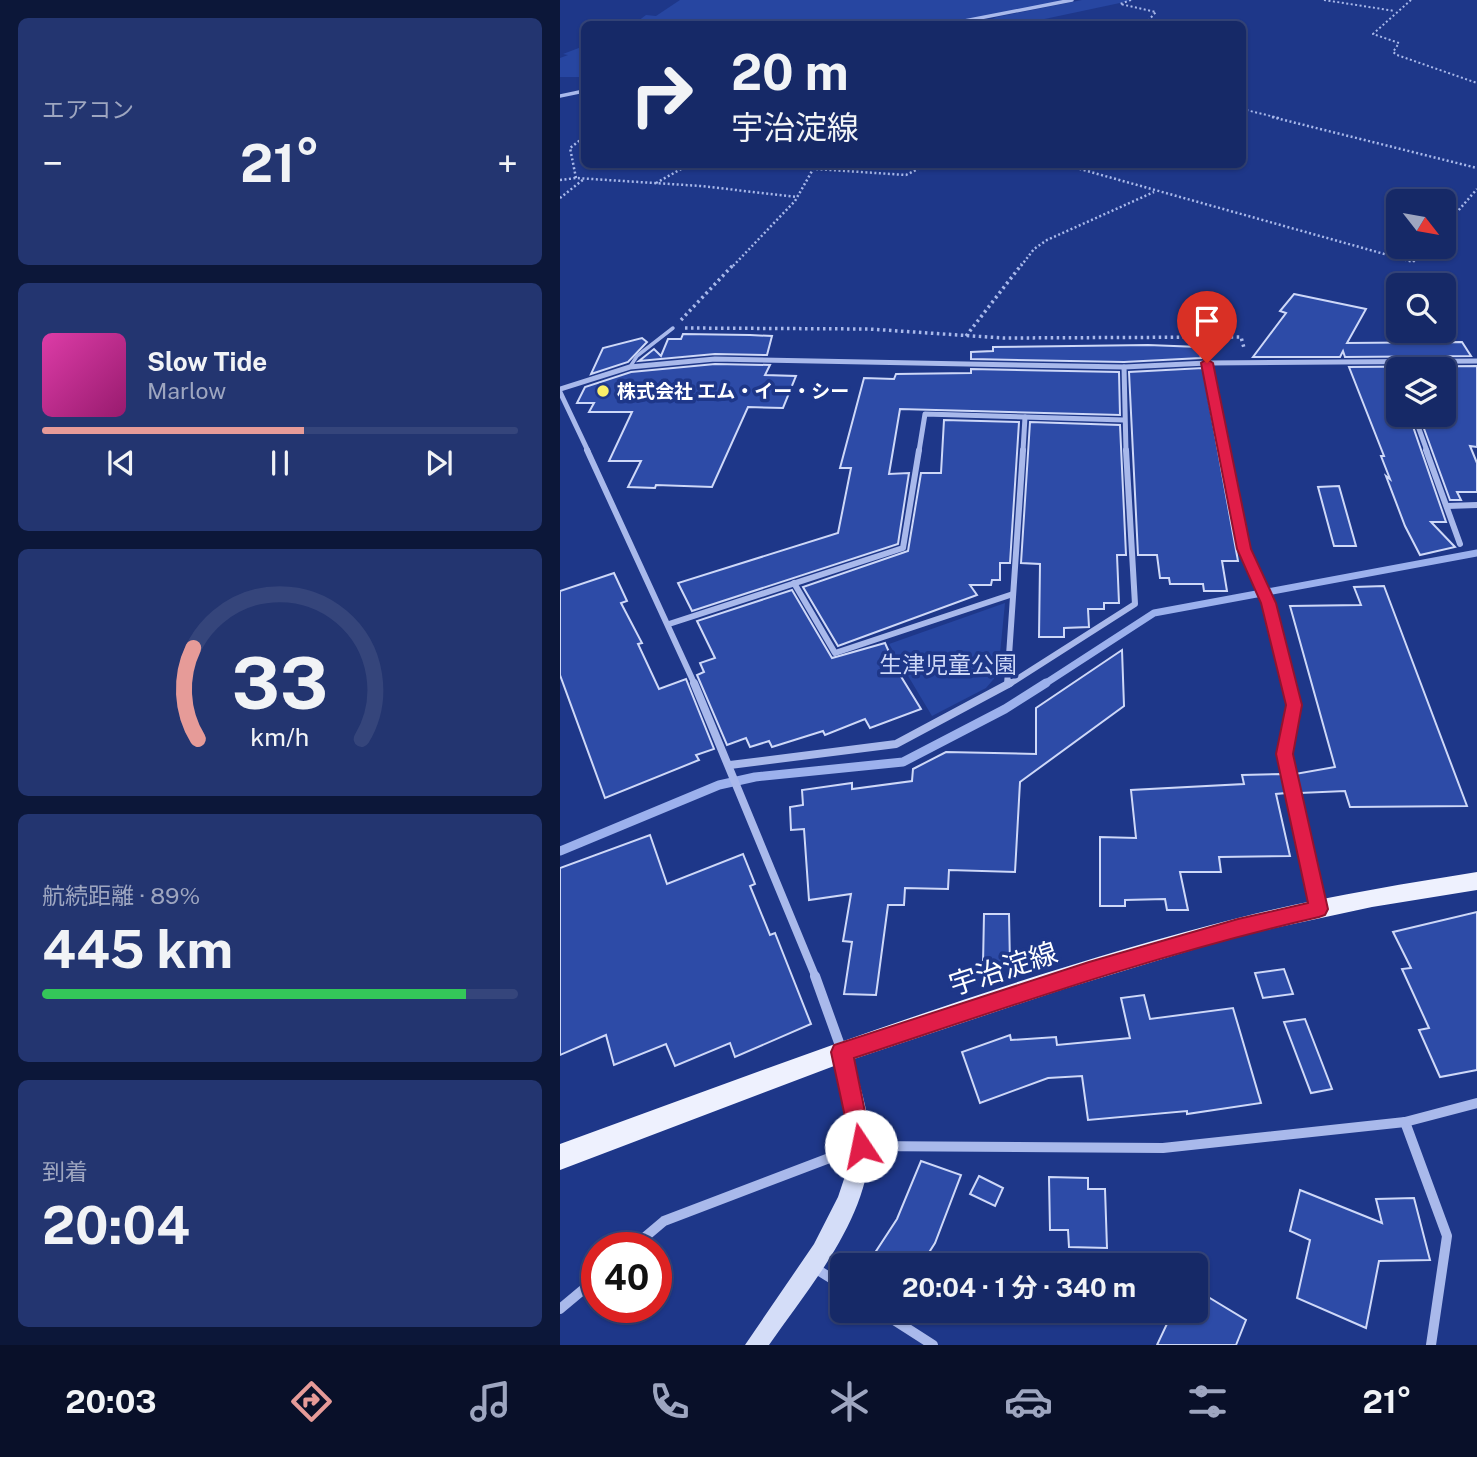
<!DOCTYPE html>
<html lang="ja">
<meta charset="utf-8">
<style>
:root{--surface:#162967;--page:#233570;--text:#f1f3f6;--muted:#9ea6c0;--line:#35457b;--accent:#e69b98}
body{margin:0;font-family:"Public Sans","Noto Sans JP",sans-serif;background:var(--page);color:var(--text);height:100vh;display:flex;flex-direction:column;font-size:26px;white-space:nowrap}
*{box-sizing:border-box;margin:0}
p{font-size:23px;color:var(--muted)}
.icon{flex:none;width:38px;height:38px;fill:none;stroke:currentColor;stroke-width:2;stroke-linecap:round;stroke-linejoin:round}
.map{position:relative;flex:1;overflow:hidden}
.drawer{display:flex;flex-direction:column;gap:18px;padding:18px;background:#0c1739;width:560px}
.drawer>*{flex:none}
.hud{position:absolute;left:21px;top:21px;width:665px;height:147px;border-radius:10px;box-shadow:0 2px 5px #0004,0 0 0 2px var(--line);background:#162967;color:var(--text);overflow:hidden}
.needle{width:46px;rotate:121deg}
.fabs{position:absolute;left:826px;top:189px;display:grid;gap:14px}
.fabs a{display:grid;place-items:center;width:70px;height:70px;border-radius:10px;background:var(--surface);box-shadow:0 2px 5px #0004,0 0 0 2px var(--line);font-size:35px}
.speed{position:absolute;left:21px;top:1232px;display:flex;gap:14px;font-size:35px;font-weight:700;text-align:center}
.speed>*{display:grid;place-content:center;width:91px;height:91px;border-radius:50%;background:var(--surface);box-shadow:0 2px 5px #0004,0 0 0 2px var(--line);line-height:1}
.speed .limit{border:10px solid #d22;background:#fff;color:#111}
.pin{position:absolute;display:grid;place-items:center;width:60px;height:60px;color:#fff;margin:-72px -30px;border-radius:50% 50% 50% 0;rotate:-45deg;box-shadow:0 0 7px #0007}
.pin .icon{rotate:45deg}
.me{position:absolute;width:77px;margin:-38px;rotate:349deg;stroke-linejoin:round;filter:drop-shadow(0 0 5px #0008)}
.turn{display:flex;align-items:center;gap:24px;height:147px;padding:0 35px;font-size:32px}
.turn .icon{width:91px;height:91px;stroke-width:2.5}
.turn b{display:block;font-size:49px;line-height:60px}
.big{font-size:52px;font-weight:700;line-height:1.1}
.drawer .tile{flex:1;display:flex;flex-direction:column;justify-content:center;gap:10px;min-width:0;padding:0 24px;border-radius:10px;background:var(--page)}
.drawer .dial{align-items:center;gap:0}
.dial svg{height:182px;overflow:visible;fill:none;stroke:var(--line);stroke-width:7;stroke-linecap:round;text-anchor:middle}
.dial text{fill:var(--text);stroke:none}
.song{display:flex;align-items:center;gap:21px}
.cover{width:84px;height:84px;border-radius:10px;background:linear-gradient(135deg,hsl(320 70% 55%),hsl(320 70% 35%))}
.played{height:7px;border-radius:4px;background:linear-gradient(90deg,var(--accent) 55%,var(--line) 55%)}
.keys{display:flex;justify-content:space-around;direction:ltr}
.heat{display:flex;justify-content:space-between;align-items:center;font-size:38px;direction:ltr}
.charge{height:10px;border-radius:5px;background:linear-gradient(90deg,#34c759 89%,var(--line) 0)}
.trip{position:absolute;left:270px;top:1253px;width:378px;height:70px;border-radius:10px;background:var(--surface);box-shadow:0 2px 5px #0004,0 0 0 2px var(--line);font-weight:700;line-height:70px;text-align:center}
.tab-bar{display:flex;height:112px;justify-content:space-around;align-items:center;background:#091029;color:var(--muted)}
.tab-bar .icon{width:49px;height:49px}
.tab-bar .selected{color:var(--accent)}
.tab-bar b{font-size:32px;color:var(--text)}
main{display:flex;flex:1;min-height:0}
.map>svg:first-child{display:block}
</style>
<main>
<section class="drawer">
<div class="tile"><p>エアコン</p>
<div class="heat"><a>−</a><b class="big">21°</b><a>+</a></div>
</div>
<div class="tile">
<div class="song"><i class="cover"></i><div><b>Slow Tide</b><p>Marlow</p></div></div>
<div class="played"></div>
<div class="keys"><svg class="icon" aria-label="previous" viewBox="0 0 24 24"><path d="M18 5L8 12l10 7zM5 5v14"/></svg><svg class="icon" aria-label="pause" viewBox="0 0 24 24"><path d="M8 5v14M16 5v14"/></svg><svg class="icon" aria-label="next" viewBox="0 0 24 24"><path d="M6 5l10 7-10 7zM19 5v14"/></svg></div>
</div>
<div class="tile dial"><svg viewBox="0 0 100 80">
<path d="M14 69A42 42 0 1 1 86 69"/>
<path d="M14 69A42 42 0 0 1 12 29" stroke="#e69b98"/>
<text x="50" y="56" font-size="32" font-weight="700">33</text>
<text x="50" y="72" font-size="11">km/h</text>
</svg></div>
<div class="tile"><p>航続距離 · 89%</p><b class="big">445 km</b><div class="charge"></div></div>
<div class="tile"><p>到着</p><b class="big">20:04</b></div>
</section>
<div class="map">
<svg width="917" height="1345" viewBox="0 0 917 1345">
<rect width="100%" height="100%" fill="#1e3789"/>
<g fill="#2746a1">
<path d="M120,0H510L387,24H80L78,21L86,15L96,16Z"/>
<path d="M522,0H574L461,24H419L437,17Z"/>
<path d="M24,46V77H0V58L8,55L3,54Z"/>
<path d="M445,603L438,674L426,688L372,716L329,644Z"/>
</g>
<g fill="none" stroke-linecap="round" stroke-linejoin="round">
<path stroke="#9cb1ed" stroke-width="7" d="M483,685L594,613L917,553"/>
<path stroke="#9cb1ed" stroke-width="9" d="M0,851L159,785L195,777L343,762L445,709L486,683"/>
</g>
<g fill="#2d4ba7" stroke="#ced8f8" stroke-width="2">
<path d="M734,294L806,309L787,343L902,342L911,356L785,357L783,351L780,357H693L726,313L720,311Z"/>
<path d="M123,334L190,335L212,336L207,355L155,354L79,361L94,349L101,356L108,339H121Z"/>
<path d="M82,338L87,342L68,362L31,374L43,348Z"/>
<path d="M588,345L639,347L641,358L564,362L411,359V352L433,351V347Z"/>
<path d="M155,364L210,365L205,375L236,376L223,408L188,407L152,487L96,485L95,488L68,487L81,461H49L72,412H29L34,403H17L25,387L71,372Z"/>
<path d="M917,366V447L910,446L917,463V492H897L901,500H890L859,415H884V369H838V415H849L886,522H871L895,547L860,555L845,526L826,476L830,479L821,456H824L789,367Z"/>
<path d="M643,368L678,561H662L667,591H644L643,584H610L609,578H600L597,555H578L569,372Z"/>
<path d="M411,369L559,372L560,415L340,409L329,474L349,473L338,544L132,611L118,583L278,533L291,468H280L304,378L334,379L336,374L411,373Z"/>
<path d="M384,420L459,422L450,563H440V580H432L431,585H410L417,595L278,646L243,587L348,551L361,473H381Z"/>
<path d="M470,422L560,425L566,555H557L559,603H544V609H528L529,627L504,628V637H479L480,564L461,563Z"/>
<path d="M779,486L796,546H774L758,487Z"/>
<path d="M54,573L67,601L61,603L82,643L78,644L99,689L126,679L154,749L136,755L139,760L45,798L0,675V591Z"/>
<path d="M824,586L907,806L790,807L785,791L740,793L735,774L775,767L730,606L801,605L794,587Z"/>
<path d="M232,590L272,658L325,643L337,670L361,709L310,728L305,719L265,735L263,731L212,747L209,741L190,747L186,738L167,745L137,675L144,672L140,663L155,658L137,621Z"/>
<path d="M562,650L564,706L460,782L455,872L389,870L388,889L345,888L344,905H328L316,995L284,994L292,942L283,941L291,894L249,900L244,829L231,830L230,807L243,805L242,790L292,783V789L352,781L353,769L386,752L476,754V708Z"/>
<path d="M722,774L726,793L716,794L730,856L659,857L661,872H620L628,910H607L605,899L565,900V906H540V837L576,838L571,790L684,784L682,775Z"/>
<path d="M90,835L107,884L183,854L195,884L190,886L210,935L215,933L251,1024L175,1057L170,1043L115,1066L106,1044L54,1065L46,1035L0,1055V868Z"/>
<path d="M917,912V1070L880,1077L859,1030L869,1028L842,969L851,968L833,932Z"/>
<path d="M424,914H449L450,964H423Z"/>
<path d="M724,969L733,994L703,998L695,973Z"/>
<path d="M584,995L590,1019L673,1008L701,1103L627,1114V1111L528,1120L522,1076L488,1078L420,1103L402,1052L450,1035L451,1040L496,1037L497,1045L570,1038L561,998Z"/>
<path d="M745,1019L772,1089L751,1093L724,1022Z"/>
<path d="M361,1161L401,1175L375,1243L361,1265H307L337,1219Z"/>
<path d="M419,1176L443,1188L435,1206L410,1194Z"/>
<path d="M489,1177L528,1178V1189H545L547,1248L509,1247L508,1230H490Z"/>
<path d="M740,1190L822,1223L816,1199L854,1198L870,1260L819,1261L806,1328L737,1298L750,1240L730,1231Z"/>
<path d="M635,1289L686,1320L676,1345H597L613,1311H635Z"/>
</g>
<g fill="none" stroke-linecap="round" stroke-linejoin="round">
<g stroke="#a9b9eb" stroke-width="2" stroke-dasharray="2 2.5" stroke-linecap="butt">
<path d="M571,0L560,4L596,12L585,24"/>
<path d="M764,0L835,11"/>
<path d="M851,0L813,34L839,43L833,52L837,55L917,83"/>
<path d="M682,109L719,118"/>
</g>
<g stroke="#a9b9eb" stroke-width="2.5" stroke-dasharray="2 2.5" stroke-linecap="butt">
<path d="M712,117L917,168"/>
<path d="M502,164L853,262L867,247"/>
<path d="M256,169L346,175L368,164"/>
<path d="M16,178L10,148L24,137"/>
<path d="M0,180L16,178L141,186L237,197"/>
<path d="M96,183L130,164"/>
<path d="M0,198L24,179"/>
<path d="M884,227L917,189"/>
<path d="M173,266L235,201L256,164"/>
<path d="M461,266L474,249L487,240L594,192"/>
</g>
<g stroke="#a9b9eb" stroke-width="3.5" stroke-dasharray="2.5 3.5" stroke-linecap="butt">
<path d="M121,320L174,264"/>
<path d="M125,328L309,329L443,338L681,337L684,348"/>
<path d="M406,336L462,264"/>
</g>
<path stroke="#a9b9eb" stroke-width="3.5" d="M70,367L77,356L113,328"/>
<g stroke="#a9b9eb" stroke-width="3.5">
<path d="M389,24L512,0"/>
<path d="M0,96L24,91"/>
</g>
<g stroke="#a9b9eb" stroke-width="5">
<path d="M647,363L665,451"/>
<path d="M564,367L566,451"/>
<path d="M0,389L70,367L155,359L564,367L647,363L917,361"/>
<path d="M0,392L28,451"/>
<path d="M854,415L867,451"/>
<path d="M359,451L365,414L564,420"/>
<path d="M463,451L465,417"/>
</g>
<g stroke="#a9b9eb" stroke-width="6">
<path d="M27,450L135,685"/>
<path d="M664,450L684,549L709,602L729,685"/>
<path d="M866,450L900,544"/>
<path d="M887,506L917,505"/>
<path d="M234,583L275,653L453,594"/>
<path d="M109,624L343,548L359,450"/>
<path d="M447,685L463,450"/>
<path d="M448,685L575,604L566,450"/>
</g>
<g stroke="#a9b9eb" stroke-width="8">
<path d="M134,683L256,978"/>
<path d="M729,683L734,705L724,754L759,908"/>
<path d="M170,765L336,744L450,683"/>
</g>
<g stroke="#a9b9eb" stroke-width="10">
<path d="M255,976L282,1051"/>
<path d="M845,1122L887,1236L871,1345"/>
<path d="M72,1248L104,1221L301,1146L603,1148L845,1122L917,1103"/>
<path d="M253,1267L282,1285"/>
<path d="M0,1309L37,1278"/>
<path d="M320,1311L373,1345"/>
</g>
<path fill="#d4ddf8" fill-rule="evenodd" d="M282,1043L289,1046L291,1052C298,1082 311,1115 310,1147C307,1221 250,1286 209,1345H185L254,1244L278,1197L286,1173L290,1137L273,1052L275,1046Z"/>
<path fill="#eef1fe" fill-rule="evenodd" d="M917,872V890L812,907L678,936L504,989L282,1063L0,1170V1144C223,1063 447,977 678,918C756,898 837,885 917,872Z"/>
</g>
<path fill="#e11d48" stroke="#92132f" stroke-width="2" d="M647,359L653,363L691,549L716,603L742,705L733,754L768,909L765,915L759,917C601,953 448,1007 294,1058L312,1146L309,1154L301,1157L293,1154L271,1052L274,1045L529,962L678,919L748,903L716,754L726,705L701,603L677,549L641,363Z"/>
<circle fill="#faee68" stroke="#1e3789" stroke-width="2.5" cx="43" cy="391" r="7"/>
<g text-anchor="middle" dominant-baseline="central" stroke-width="7" stroke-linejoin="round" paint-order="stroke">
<g font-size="19" font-weight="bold" fill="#fff" stroke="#1e3789" text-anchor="start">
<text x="57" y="391">株式会社 エム・イー・シー</text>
</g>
<g font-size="23" fill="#ced8f8" stroke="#1e3789">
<text x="388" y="664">生津児童公園</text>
</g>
<g font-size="28" fill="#fff" stroke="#1e3789">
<text transform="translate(443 968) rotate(-18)">宇治淀線</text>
</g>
</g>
</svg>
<div class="fabs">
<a><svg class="needle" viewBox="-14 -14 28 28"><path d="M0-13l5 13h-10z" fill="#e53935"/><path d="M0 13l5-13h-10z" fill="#9ea6c0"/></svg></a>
<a><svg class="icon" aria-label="search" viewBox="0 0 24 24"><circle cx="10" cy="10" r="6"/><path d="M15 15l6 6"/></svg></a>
<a><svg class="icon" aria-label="layers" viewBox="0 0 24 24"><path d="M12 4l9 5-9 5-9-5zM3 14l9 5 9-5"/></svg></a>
</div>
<div class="speed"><div class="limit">40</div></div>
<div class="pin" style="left:647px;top:363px;background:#d93025"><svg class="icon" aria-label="arrive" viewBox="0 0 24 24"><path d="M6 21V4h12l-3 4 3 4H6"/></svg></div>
<svg class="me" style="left:301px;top:1146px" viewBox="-20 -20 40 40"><circle r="19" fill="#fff"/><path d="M0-13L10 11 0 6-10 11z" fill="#e11d48"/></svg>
<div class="trip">20:04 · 1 分 · 340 m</div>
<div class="hud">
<div class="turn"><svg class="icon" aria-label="right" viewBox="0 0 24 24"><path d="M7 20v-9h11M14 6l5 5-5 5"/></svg><div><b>20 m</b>宇治淀線</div></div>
</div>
</div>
</main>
<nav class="tab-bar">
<b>20:03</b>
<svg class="icon selected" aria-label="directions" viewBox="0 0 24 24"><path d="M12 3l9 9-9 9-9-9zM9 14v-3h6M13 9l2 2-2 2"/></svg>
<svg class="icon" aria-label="music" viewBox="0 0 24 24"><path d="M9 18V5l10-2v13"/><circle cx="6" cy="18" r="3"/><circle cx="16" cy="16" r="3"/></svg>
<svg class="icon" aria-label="phone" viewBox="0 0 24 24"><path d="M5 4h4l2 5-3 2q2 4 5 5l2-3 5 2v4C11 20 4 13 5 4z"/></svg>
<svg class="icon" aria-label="climate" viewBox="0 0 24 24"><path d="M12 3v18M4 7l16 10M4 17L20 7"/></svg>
<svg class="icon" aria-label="car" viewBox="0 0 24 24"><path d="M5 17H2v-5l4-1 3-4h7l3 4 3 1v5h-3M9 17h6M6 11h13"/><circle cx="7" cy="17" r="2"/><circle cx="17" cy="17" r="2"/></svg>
<svg class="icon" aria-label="filters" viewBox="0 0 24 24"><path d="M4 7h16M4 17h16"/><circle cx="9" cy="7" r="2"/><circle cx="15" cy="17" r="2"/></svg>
<b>21°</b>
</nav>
